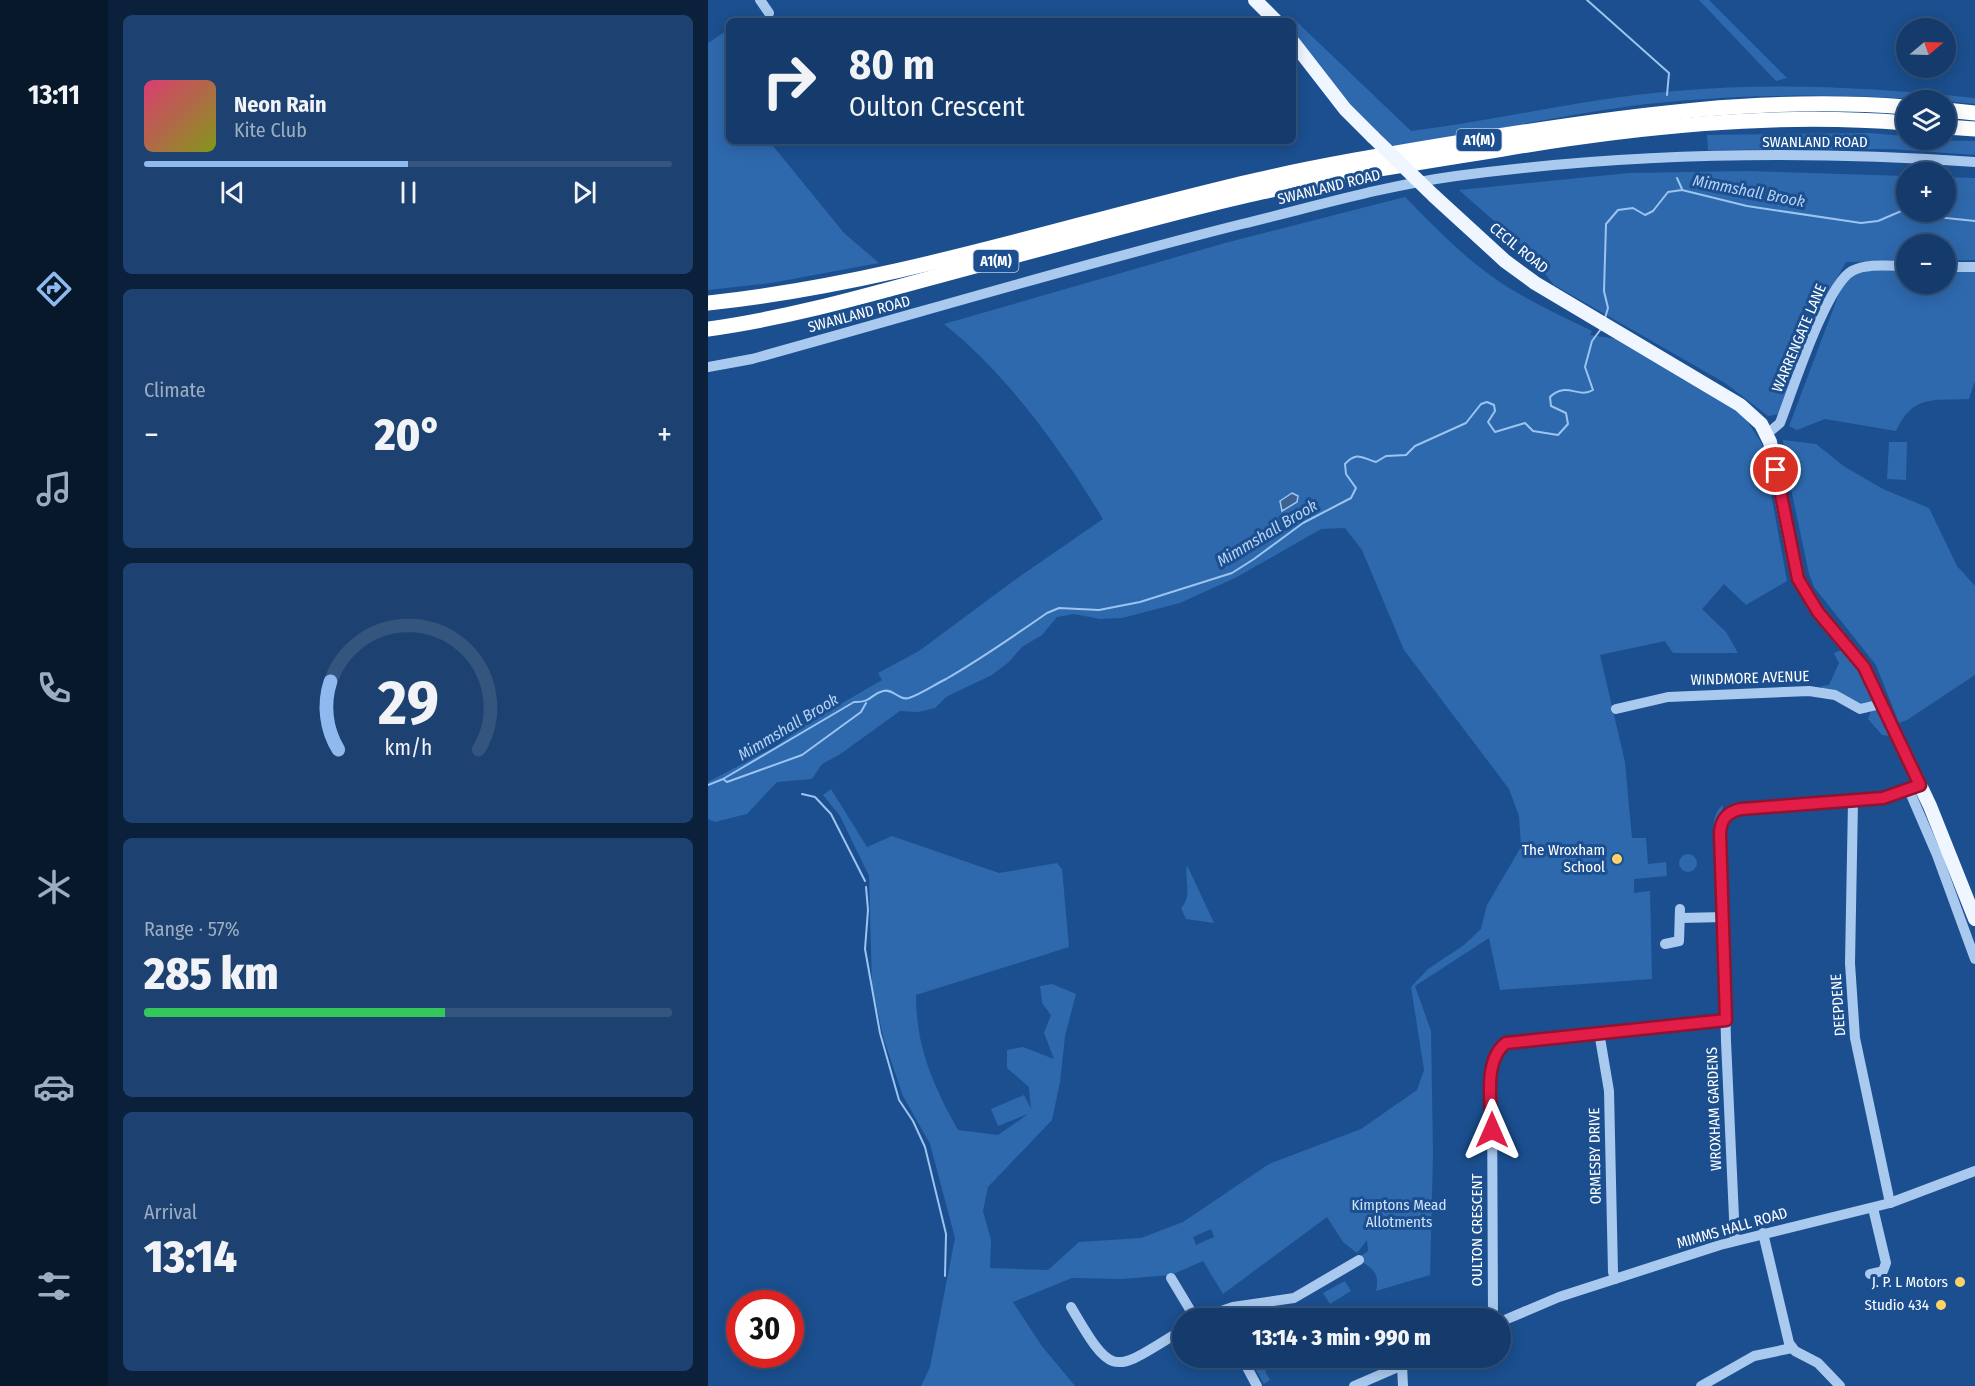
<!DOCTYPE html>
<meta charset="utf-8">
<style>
:root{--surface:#143b6b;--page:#1d4271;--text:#f1f3f6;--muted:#9dadc1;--line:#33557e;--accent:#90b9f0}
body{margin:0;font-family:"Fira Sans Condensed",sans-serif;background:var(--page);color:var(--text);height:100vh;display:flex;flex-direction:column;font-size:22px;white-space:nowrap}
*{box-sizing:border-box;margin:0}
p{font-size:20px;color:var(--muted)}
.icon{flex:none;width:33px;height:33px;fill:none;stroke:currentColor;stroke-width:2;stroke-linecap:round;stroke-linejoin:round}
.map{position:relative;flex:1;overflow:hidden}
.side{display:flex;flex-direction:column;gap:15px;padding:15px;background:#0b203b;width:600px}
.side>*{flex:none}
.hud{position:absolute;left:18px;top:18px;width:570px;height:126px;border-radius:9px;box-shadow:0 3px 15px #0003,0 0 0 2px var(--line);background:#143b6b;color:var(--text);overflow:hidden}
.needle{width:39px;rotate:71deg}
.controls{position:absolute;left:1188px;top:18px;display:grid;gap:12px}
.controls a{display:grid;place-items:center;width:60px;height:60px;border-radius:50%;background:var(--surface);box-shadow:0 3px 15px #0003,0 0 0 2px var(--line);font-size:30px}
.speed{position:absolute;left:18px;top:1290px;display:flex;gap:12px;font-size:30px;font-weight:700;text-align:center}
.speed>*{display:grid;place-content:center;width:78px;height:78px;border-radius:50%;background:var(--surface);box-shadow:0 3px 15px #0003,0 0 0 2px var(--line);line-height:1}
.speed .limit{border:9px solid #d22;background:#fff;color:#111}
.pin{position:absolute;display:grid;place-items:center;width:51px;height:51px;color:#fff;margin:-26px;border:3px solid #fff;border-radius:50%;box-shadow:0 2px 6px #0007}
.me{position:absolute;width:66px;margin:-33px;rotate:0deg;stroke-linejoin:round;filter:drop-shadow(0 0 4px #0008)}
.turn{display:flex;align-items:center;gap:21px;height:126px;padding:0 24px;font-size:27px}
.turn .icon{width:78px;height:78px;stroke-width:2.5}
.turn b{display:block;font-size:42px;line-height:51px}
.big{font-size:45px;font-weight:800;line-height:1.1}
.side .widget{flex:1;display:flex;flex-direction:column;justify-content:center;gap:9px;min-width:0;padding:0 21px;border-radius:9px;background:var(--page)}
.side .dial{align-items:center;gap:0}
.dial svg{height:156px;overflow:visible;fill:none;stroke:var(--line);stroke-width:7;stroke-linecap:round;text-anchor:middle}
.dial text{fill:var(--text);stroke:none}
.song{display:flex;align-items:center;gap:18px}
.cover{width:72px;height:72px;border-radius:9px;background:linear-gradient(135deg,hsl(340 70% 55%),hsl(70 70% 35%))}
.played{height:6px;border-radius:3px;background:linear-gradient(90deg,var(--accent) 50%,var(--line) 50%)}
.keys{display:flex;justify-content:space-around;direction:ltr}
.heat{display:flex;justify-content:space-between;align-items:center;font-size:33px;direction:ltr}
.charge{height:9px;border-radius:4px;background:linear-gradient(90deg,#34c759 57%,var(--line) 0)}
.trip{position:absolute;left:464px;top:1308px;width:339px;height:60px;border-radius:30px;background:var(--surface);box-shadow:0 3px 15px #0003,0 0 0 2px var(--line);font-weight:800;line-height:60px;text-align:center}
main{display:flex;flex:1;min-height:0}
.tab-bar{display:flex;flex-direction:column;width:108px;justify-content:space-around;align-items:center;background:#08182b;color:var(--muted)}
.tab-bar .icon{width:42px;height:42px}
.tab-bar .selected{color:var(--accent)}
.tab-bar b{font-size:27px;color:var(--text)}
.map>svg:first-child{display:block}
</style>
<main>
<nav class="tab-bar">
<b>13:11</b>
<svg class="icon selected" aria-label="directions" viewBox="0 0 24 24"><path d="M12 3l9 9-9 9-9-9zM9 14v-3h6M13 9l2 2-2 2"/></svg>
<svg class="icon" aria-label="music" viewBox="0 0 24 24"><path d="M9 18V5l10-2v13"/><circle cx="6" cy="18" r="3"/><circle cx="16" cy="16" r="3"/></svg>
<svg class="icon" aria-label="phone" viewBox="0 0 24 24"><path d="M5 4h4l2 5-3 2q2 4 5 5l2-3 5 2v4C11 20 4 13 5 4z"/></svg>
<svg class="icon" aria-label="climate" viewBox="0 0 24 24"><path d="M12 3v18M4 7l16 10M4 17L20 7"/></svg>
<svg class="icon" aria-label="car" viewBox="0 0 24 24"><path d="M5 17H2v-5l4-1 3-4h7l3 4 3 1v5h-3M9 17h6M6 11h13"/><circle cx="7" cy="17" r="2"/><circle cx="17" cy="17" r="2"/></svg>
<svg class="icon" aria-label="filters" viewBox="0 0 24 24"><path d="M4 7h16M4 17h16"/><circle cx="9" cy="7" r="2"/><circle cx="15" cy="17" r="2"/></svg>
</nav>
<section class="side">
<div class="widget">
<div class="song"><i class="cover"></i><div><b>Neon Rain</b><p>Kite Club</p></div></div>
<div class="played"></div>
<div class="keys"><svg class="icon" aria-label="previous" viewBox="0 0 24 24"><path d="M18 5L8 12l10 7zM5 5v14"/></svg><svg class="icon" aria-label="pause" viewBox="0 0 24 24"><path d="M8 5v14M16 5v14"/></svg><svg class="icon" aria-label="next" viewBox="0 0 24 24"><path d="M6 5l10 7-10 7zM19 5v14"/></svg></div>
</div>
<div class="widget"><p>Climate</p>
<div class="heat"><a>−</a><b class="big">20°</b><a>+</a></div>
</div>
<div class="widget dial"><svg viewBox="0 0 100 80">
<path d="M14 69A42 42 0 1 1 86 69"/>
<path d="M14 69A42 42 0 0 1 10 34" stroke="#90b9f0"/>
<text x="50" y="56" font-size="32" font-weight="700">29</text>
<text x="50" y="72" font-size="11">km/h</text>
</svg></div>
<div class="widget"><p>Range · 57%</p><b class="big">285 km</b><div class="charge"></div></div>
<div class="widget"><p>Arrival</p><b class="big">13:14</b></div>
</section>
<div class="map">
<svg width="1267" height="1386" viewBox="0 0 1267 1386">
<rect width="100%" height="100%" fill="#1b4f8f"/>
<g fill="#2e69ad" fill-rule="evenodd">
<path d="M991,0H1001L1079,78L1068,81Z"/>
<path d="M585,21H588L703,131C792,120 879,98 968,91C1069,82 1167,88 1267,98V104C1154,93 1038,92 923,106C842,117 762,136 681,146C661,125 585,46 585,21Z"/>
<path d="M21,29V141H61L136,233L171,263L63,283L0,290V43Z"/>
<path d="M1161,133L1198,136V140L1267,141V155L1182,149L1000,150L999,135Z"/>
<path d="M1038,171L1198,176V212H1238V177L1267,178V260L1238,261V244H1198V261L1138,262L1123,289L1072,414L1060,416L1017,383L846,285L817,248L751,190L921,173Z"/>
<path d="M697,197C724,224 751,253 782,275C813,298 850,314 884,331L882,335L909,339L1034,413L1054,444L1079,581L1038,605L1016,584L994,609L1018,632L1030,653H965L957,641L892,655L917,762L924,838H938L940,864L958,862L959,876L926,879V893L942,891L944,979L792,990L781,938L707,986L723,1031L725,1153L722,1275L668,1291C671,1276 668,1270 654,1262L653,1256L660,1251L659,1240L649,1253L635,1242L619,1217L515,1294L495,1261L463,1275L414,1279L364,1278L305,1302L333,1345L367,1386H213L222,1367L247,1238L222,1144L195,1096L176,1040L164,986L161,876L132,816L115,795L123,789L159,847L184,836L291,873L349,863L354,869L361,947L208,995C208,1047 225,1085 250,1130L290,1135L320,1114L290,1126L283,1109L316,1095L323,1109L321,1087L299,1068V1050L315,1047L346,1059L336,1033L343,1015L334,1003L332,986L344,984L368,994L357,1036L352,1082L344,1120L280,1187L275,1211L283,1240L282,1268L340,1270L371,1242L433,1238L475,1222L561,1164L653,1129L709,1090L716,1070L703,987L720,969L756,945L773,929L779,905L813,847L811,816L801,789L696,650L654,550L637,528L613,529L529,577L472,603L414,618L392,619L366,614L349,617L334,635L314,647L301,662L284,675L238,697L227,708L211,712L192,711L131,755L114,764L104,779L69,782L39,814L7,822L0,819V782L68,746L103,721L174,680L170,673L211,651L308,579L395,519C353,450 300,375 236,324L517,243ZM503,1229L506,1237L488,1245L485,1237Z"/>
<path d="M1198,270V284H1238V270H1267V381L1261,399C1224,401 1205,394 1188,431L1117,419L1089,430L1081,426L1135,283C1153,267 1175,270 1198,270Z"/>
<path d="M1075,440L1108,444L1137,467L1175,489L1221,508L1249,566L1267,586V675L1199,720L1191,723L1168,665L1106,587L1101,574L1076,456Z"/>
<path d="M1181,442H1199L1198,480L1179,479Z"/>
<path d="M1136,649L1141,653L1165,698L1163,703L1154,705L1114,689L1113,686L1121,685L1131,663L1126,653Z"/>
<path d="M1168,710L1182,735L1181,736L1174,735L1160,719L1163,711Z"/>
<path d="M1015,805L1010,858H1007C1007,842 1000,816 1015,805Z"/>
<circle cx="980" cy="863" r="9"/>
<path d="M479,865L506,923L478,919L473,908C485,896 476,880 479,865Z"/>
<path d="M637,1281L643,1291L622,1304L615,1293Z"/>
<path d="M549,1309L555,1318H524L529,1311Z"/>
<path d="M555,1359L561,1369L557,1371L562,1380L556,1384L545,1365Z"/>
</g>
<path fill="#3c6290" stroke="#9cc4f0" stroke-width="1.5" d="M584,493L590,496L589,502L574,511L572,501Z"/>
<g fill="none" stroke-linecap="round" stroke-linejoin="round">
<g stroke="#9cc4f0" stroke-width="2">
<path d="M879,0L961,73L959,95"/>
<path d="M969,178L974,189"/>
<path d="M1213,212L1219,216L1267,221"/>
<path d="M897,318L900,308L896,291L898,224L910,210L925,208L937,215L945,211L960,192L974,190L1039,206L1153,223L1170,221L1198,209"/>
<path d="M15,779L19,782L94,755L153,712L158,703"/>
<path d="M0,785L15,779L146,702C164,703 162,694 175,691C185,688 191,701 201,698C213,694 226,685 238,679C273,659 306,636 339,613L351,608L391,610L432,602L524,573L546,559L595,523L643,498L648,488L638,474L637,464C649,451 654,458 668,462L678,456L698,455L707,446L758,423L773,404L779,402L786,405L787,411L780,422L787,432L817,423L825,431L850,435L860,424L858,413L843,406L842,397C858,381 871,399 885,390L877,367L884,341L893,329"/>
<path d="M94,794L107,797L123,814L157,881"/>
<path d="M158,887L160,910L157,949L172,1033L191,1100L205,1121L217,1147L238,1234L237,1276"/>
</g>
<g stroke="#a9c9ee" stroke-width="10">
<path d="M52,0L61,13"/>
<path d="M1238,267H1267"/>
<path d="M0,367L44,359C207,314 370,265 534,224C605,207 675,186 748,176C919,153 1095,150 1267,162"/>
<path d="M1059,434L1072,423C1084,392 1118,285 1144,271C1159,263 1182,266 1198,266"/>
<path d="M908,709L960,697L1101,691L1127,695L1152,709L1173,704"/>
<path d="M1201,790L1229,855L1267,959"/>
<path d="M1145,801L1142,963L1147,1038L1182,1203"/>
<path d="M972,918L1017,917"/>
<path d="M957,944L971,941L972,909"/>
<path d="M891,1032L901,1091L905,1272L907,1279"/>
<path d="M1055,1233L1081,1343L1087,1351L1110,1363L1132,1386"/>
<path d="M1027,1240L1018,1041L1013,824L1020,814L1030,810L1175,798L1212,785"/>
<path d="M1162,1274L1175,1271L1178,1263L1165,1208"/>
<path d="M463,1278L487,1318"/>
<path d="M363,1307C406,1381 405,1372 474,1330"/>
<path d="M493,1318L525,1307L586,1298L651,1260"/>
<path d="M785,1318L784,1083C784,1064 786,1043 809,1040L1018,1021"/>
<path d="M792,1322L851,1297L1012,1245L1182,1203L1267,1171"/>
<path d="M534,1358L549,1386"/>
<path d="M694,1365L695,1386"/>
<path d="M646,1386L711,1358"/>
<path d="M993,1386L1046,1356L1084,1348"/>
</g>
<g stroke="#f0f6ff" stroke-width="14">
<path d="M547,0L568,21"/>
<path d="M585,42L637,109L665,137"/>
<path d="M726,196L797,261L827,283L1032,405L1053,424L1062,442L1090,579L1110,612L1156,667L1222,806L1267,919"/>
</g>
<g stroke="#fff" stroke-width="15">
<path d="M1238,110L1267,113"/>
<path d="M1238,127L1267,129"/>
<path d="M0,303C188,283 366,222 549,180C627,162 706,150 784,137C922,115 1058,96 1198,107"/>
<path d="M0,329C102,315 199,283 298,258C383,236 468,211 554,192C633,174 715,162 795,149C928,127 1064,112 1198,123"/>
</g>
<path stroke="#f0f6ff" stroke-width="14" d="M665,137L726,196"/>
</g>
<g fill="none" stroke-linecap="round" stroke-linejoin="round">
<g stroke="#92132f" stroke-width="15">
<path id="route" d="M784,1130C783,1104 775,1060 798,1043L1018,1020L1012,833C1013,819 1019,812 1033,809L1175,798L1212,785L1156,667L1110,612L1090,579L1068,470"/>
</g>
<use href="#route" stroke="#e11d48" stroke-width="10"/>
</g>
<g fill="#ffd166" stroke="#1b4f8f" stroke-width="2">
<circle cx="909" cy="859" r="6"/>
<circle cx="1252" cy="1282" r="6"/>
<circle cx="1233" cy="1305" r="6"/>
</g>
<g text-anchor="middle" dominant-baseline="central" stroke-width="6" stroke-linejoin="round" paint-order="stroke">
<g fill="#1b4f8f" stroke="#bbcadd" stroke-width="1.5">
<rect x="748.5" y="129" width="45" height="22" rx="4.5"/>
<rect x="265.5" y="250" width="45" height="22" rx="4.5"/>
</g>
<g font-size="14" font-weight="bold" fill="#fff">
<text x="771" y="140">A1(M)</text>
<text x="288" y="261">A1(M)</text>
</g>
<g font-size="15" fill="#fff" stroke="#1b4f8f">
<text x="1107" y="142">SWANLAND ROAD</text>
<text transform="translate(621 187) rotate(-14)">SWANLAND ROAD</text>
<text transform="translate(811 248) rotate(39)">CECIL ROAD</text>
<text transform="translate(151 314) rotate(-15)">SWANLAND ROAD</text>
<text transform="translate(1091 338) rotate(-67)">WARRENGATE LANE</text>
<text transform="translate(1042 678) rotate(-2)">WINDMORE AVENUE</text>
<text transform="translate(1130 1005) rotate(-94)">DEEPDENE</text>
<text transform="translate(1006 1109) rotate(-92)">WROXHAM GARDENS</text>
<text transform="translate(887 1156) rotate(-91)">ORMESBY DRIVE</text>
<text transform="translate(1024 1228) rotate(-16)">MIMMS HALL ROAD</text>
<text transform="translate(769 1230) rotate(-90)">OULTON CRESCENT</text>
</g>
<g font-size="15" fill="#fff" stroke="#1b4f8f" text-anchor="end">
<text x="897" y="850">The Wroxham<tspan x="897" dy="17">School</tspan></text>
<text x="1240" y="1282">J. P. L Motors</text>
<text x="1221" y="1305">Studio 434</text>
</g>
<g font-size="15" fill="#cfe3fa" stroke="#1b4f8f">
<text x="691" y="1205">Kimptons Mead<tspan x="691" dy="17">Allotments</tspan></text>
</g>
<g font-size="16" font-style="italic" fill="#b5d3f5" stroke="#1b4f8f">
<text transform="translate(1041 191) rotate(11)">Mimmshall Brook</text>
<text transform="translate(559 533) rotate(-31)">Mimmshall Brook</text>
<text transform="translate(80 727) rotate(-31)">Mimmshall Brook</text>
</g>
</g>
</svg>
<div class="controls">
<a><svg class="needle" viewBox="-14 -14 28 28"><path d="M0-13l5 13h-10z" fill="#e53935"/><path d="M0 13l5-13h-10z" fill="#9dadc1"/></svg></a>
<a><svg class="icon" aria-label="layers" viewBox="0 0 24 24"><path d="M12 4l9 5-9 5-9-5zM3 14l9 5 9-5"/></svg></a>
<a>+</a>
<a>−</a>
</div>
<div class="speed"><div class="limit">30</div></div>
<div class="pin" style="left:1068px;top:470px;background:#d93025"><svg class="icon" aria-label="arrive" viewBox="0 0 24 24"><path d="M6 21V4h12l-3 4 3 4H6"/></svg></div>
<svg class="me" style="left:784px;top:1130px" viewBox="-20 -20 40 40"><path d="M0-17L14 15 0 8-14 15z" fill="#e11d48" stroke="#fff" stroke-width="4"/></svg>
<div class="trip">13:14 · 3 min · 990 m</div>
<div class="hud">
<div class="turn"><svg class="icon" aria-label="right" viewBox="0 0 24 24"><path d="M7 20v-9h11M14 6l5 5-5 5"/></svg><div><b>80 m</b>Oulton Crescent</div></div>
</div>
</div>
</main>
